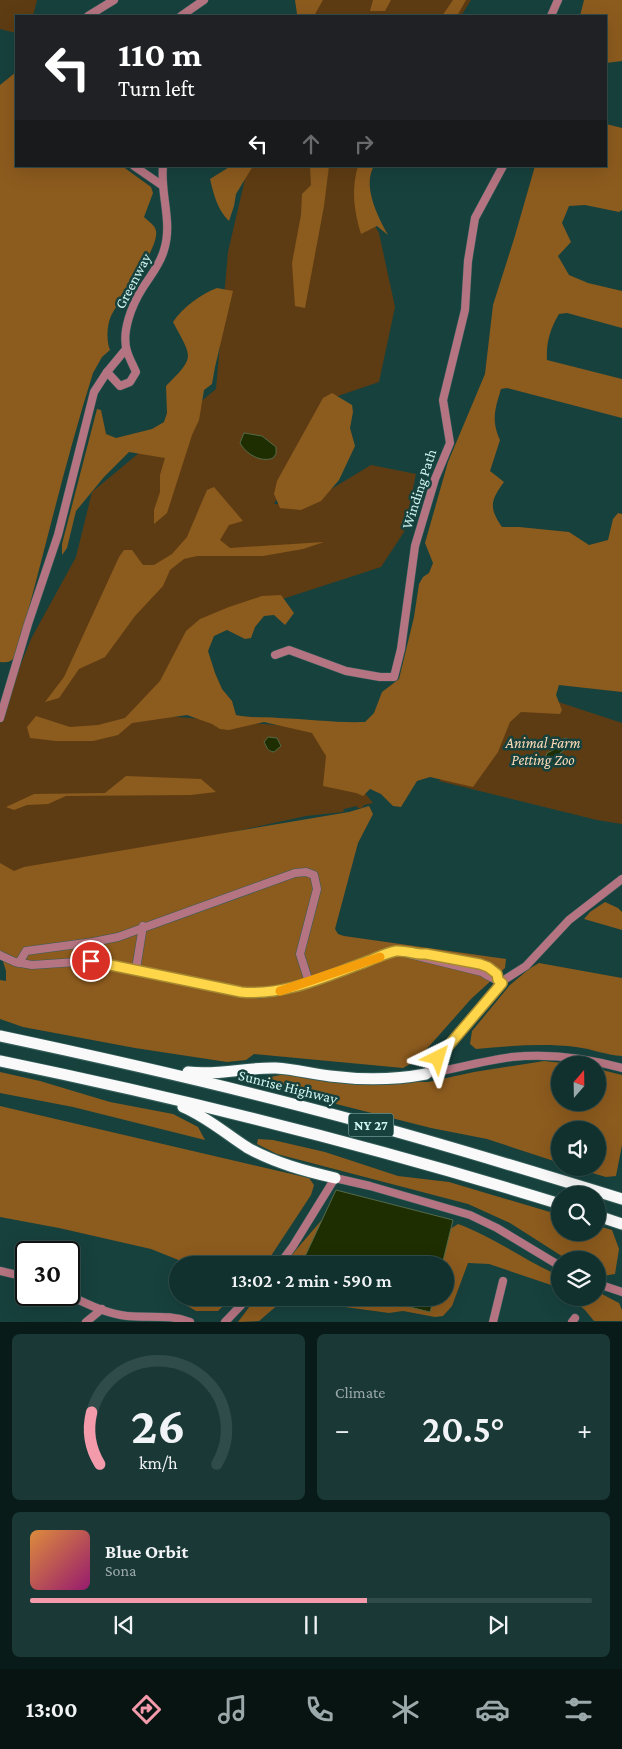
<!DOCTYPE html>
<meta charset="utf-8">
<style>
:root{--surface:#11312e;--page:#1a3936;--text:#f1f3f6;--muted:#9ca9aa;--line:#304c4a;--accent:#f39aab}
body{margin:0;font-family:"Crimson Pro",serif;background:var(--page);color:var(--text);height:100vh;display:flex;flex-direction:column;font-size:19px;white-space:nowrap}
*{box-sizing:border-box;margin:0}
p{font-size:16px;color:var(--muted)}
.icon{flex:none;width:28px;height:28px;fill:none;stroke:currentColor;stroke-width:2;stroke-linecap:round;stroke-linejoin:round}
.map{position:relative;height:1322px;overflow:hidden}
.side{display:flex;flex-direction:column;gap:12px;padding:12px;background:#091b19;flex:1}
.side>*{flex:none}
.hud{position:absolute;left:15px;top:15px;width:592px;height:152px;border-radius:0px;box-shadow:0 5px 20px #0002,0 0 0 1px var(--line);background:#202124;color:#fff;overflow:hidden}
.needle{width:32px;rotate:20deg}
.fabs{position:absolute;left:551px;top:1056px;display:grid;gap:10px}
.fabs a{display:grid;place-items:center;width:55px;height:55px;border-radius:50%;background:var(--surface);box-shadow:0 5px 20px #0002,0 0 0 1px var(--line);font-size:25px}
.speed{position:absolute;left:15px;top:1241px;display:flex;gap:10px;font-size:25px;font-weight:700;text-align:center}
.speed>*{display:grid;place-content:center;width:65px;height:65px;border-radius:50%;background:var(--surface);box-shadow:0 5px 20px #0002,0 0 0 1px var(--line);line-height:1}
.speed .limit{border:2px solid #111;border-radius:8px;background:#fff;color:#111}
.pin{position:absolute;display:grid;place-items:center;width:42px;height:42px;color:#fff;margin:-21px;border:2px solid #fff;border-radius:50%;box-shadow:0 1px 5px #0007}
.me{position:absolute;width:55px;margin:-28px;rotate:40deg;stroke-linejoin:round;filter:drop-shadow(0 0 4px #0008)}
.turn{display:flex;align-items:center;gap:18px;height:105px;padding:0 20px;font-size:22px}
.turn .icon{width:65px;height:65px;stroke-width:2.5}
.turn b{display:block;font-size:35px;line-height:42px}
.lanes{display:flex;align-items:center;height:48px;padding:0 20px;background:#0003;justify-content:center;gap:25px;direction:ltr}
.lanes .off{opacity:.35}
.big{font-size:38px;font-weight:600;line-height:1.1}
.side .tile{flex:1;display:flex;flex-direction:column;justify-content:center;gap:8px;min-width:0;padding:0 18px;border-radius:8px;background:var(--page)}
.side .dial{align-items:center;gap:0}
.dial svg{height:130px;overflow:visible;fill:none;stroke:var(--line);stroke-width:7;stroke-linecap:round;text-anchor:middle}
.dial text{fill:var(--text);stroke:none}
.song{display:flex;align-items:center;gap:15px}
.cover{width:60px;height:60px;border-radius:8px;background:linear-gradient(135deg,hsl(30 70% 55%),hsl(320 70% 35%))}
.played{height:5px;border-radius:2px;background:linear-gradient(90deg,var(--accent) 60%,var(--line) 60%)}
.keys{display:flex;justify-content:space-around;direction:ltr}
.heat{display:flex;justify-content:space-between;align-items:center;font-size:28px;direction:ltr}
.side .tiles{flex:1;display:grid;gap:12px;grid-template-columns:1fr 1fr}
.tile:last-child{grid-column:span 2}
.trip{position:absolute;left:169px;top:1256px;width:285px;height:50px;border-radius:25px;background:var(--surface);box-shadow:0 5px 20px #0002,0 0 0 1px var(--line);font-weight:600;line-height:50px;text-align:center}
.tabs{display:flex;height:80px;justify-content:space-around;align-items:center;background:#071412;color:var(--muted)}
.tabs .icon{width:35px;height:35px}
.tabs .selected{color:var(--accent)}
.tabs b{font-size:22px;color:var(--text)}
.map>svg:first-child{display:block}
</style>
<div class="map">
<svg width="622" height="1322" viewBox="0 0 622 1322">
<rect width="100%" height="100%" fill="#17413d"/>
<g fill="#5e3c13">
<path d="M0,0H37L33,16H16V33L0,29Z"/>
<path d="M309,0H471L461,16H300Z"/>
<path d="M248,166H364L356,193L379,233L395,307L379,382L332,398L274,504L305,505L371,465L416,474L404,532L381,567L196,627L154,715L312,728L373,803L364,805L362,808H358L357,806L344,809L343,812L306,816L218,835L0,877V716L31,639L76,557L92,492L216,389L228,252Z"/>
<path d="M525,691L622,723V824L597,820L439,781Z"/>
</g>
<g fill="#8c5b1e">
<path d="M295,0H323L314,16H301L297,14Z"/>
<path d="M373,0H391L385,11H370Z"/>
<path d="M453,0H466L457,16H442Z"/>
<path d="M584,0H622V61L606,63V16H580Z"/>
<path d="M16,72V166H122L151,187L153,193L144,217C147,220 153,224 155,228C164,244 119,299 111,316C107,325 106,340 110,350L102,357L93,373C64,465 43,559 17,652C13,661 10,663 0,662V85Z"/>
<path d="M606,124L622,128V210L619,212L585,205L569,206L562,223L571,242L558,256L569,275L588,283L622,291V328L567,313L559,314C550,329 546,343 547,360L622,379V418L507,388L501,389C495,409 491,420 500,440L490,471L504,482C490,501 489,508 502,527H519L569,532L589,545L608,540L613,519L618,513L622,514V692L559,685L556,695L562,710L560,714L521,712L510,722L498,752L473,787L430,777L417,781L401,807L393,806L381,794L370,789L363,796L356,793L323,786L326,756L312,733L264,722L229,730L220,729L212,724L187,715L132,723L118,735L93,741H56L30,738L27,727L36,716L70,727L98,725L125,718L160,681L186,631L200,619L229,607L262,596L281,595L294,613L285,625L274,615L264,616L255,627L251,638L245,639L227,630L214,636L208,651L215,673L222,689L232,701L236,715C250,718 264,717 279,718C308,719 337,723 365,722L374,713L382,692L399,679L414,617L419,584L423,577L429,573L433,563L425,543L448,462L485,374L493,305L514,239L535,166H606Z"/>
<path d="M231,166H253L236,194L234,206L229,221C217,209 214,195 210,179Z"/>
<path d="M310,166H329L324,206L305,308L295,306L292,263L301,215L302,194L311,185Z"/>
<path d="M358,166H374C362,186 378,217 388,235L377,226L361,234C354,211 351,189 358,166Z"/>
<path d="M217,288L233,291L215,367L212,384L204,390L199,420L192,435L167,513L154,524V510L160,492V475L165,458L129,452L104,477L76,511L67,548L62,555V544L97,409L101,410L106,434L116,438L152,429L164,422L167,413L166,386C196,356 192,358 173,322C183,307 201,294 217,288Z"/>
<path d="M332,393L352,405L353,412L350,428L355,446L339,480L321,501L301,510L280,508L274,494L277,481L323,398Z"/>
<path d="M214,487L243,521L229,525L220,540L230,548L324,542L303,549L263,556H197L184,559L170,570L163,586L135,616L105,657L79,669L59,698L45,702L64,677L119,557L124,550H132L143,565H154L172,554L187,537L207,490Z"/>
<path d="M126,776L201,779L216,792L191,795L66,796L48,804L27,805L14,810L6,807L34,794L105,793Z"/>
<path d="M369,806L373,814L358,843L335,929L338,934L344,936L506,959L505,968L471,999L417,1060L403,1068L254,1054L246,1060L227,1062L135,1048L23,1027L0,1019V980L6,981V971L0,952V863L14,871L24,867L349,812Z"/>
<path d="M605,902L618,908L622,912V930L584,919L590,912Z"/>
<path d="M539,963L622,978V1056C606,1055 592,1049 576,1047C543,1043 509,1046 476,1049L470,1044L472,1031L510,985L529,969Z"/>
<path d="M544,1061L582,1065H560V1102H598V1069L622,1075V1145L616,1176L606,1177L575,1168H598V1130H560V1163L487,1139L431,1128L273,1088L266,1078L280,1075H295L323,1081L428,1082L474,1072Z"/>
<path d="M0,1072L40,1081L110,1102L173,1114L198,1127L205,1140L73,1107L0,1093Z"/>
<path d="M0,1106L309,1178L314,1185L311,1195L265,1265H191L151,1249L59,1228L0,1217Z"/>
<path d="M258,1139L273,1140L325,1152L398,1176L449,1182L560,1215V1232H598V1226L612,1230L619,1249L615,1274L603,1276L598,1274V1260H568L510,1223L468,1204L277,1154L257,1144Z"/>
<path d="M339,1200L337,1265H283Z"/>
<path d="M458,1224C494,1237 525,1261 560,1276V1288L489,1264L468,1263L452,1306L443,1316L435,1317L403,1311L389,1313L308,1302L280,1303L259,1321L238,1322L256,1298H445V1265H428L444,1233Z"/>
<path d="M598,1292L619,1303L622,1310V1321H594L585,1310L571,1298H598Z"/>
<path d="M190,1298H231L218,1311H196L186,1305Z"/>
</g>
<g fill="#1e2e00" stroke="#536a48">
<path d="M244,433L262,436L276,447V454L273,458C261,463 246,454 240,443Z"/>
<path d="M268,737L277,738L281,746L274,752C267,751 267,747 264,742Z"/>
<path d="M566,738L570,741L569,747L560,753V757L555,763H551L545,759L547,753L555,749L560,740Z"/>
<path d="M336,1190L453,1220L442,1265H301Z"/>
<path d="M374,1298H434L430,1312Z"/>
</g>
<g fill="none" stroke-linecap="round" stroke-linejoin="round">
<g stroke="#355e5a" stroke-width="9">
<g id="minor">
<path d="M88,16L114,0"/>
<path d="M181,16L204,0"/>
<path d="M551,16L558,0"/>
<path d="M134,166L163,186"/>
<path d="M126,349L107,372L120,386L130,382L136,372C133,365 129,358 127,351C121,332 132,305 142,289C150,276 160,265 164,250C173,222 160,194 163,166"/>
<path d="M275,655L289,650L346,671L380,677H394L401,649L415,546L435,479L450,443L443,400L465,310L468,261L475,218L503,166"/>
<path d="M0,718L28,624L58,535L94,392L107,372"/>
<path d="M425,954L480,964L488,967L497,974L498,980"/>
<path d="M0,955L15,962L32,965L91,961L241,992L259,994L276,992L309,982L397,951L482,972C490,978 496,979 502,983"/>
<path d="M19,963L26,951L93,942L118,937L295,873L306,872L314,875L317,889L300,954L309,982"/>
<path d="M136,969L143,926"/>
<path d="M426,1074L446,1047L504,980L526,966L569,920L622,879"/>
<path d="M426,1074C454,1069 483,1061 512,1057C550,1053 586,1058 622,1068"/>
<path d="M279,1265L293,1246L335,1178L370,1186L470,1215L497,1228L560,1266"/>
<path d="M0,1271L26,1277"/>
<path d="M598,1284L622,1292"/>
<path d="M68,1295C87,1304 107,1314 127,1316C149,1318 169,1314 190,1322"/>
<path d="M86,1322L102,1309"/>
<path d="M225,1322L248,1298"/>
<path d="M493,1322L503,1281"/>
<path d="M572,1322L575,1318"/>
</g>
</g>
<g stroke="#355e5a" stroke-width="13">
<g id="highway">
<path d="M0,1036C113,1060 227,1086 339,1116C434,1141 528,1170 622,1199"/>
<path d="M0,1061C189,1100 376,1147 560,1204"/>
<path d="M188,1072C218,1076 247,1067 276,1068C295,1069 312,1074 330,1076C362,1080 394,1080 426,1074"/>
<path d="M183,1107C207,1117 226,1134 248,1148C275,1163 305,1171 335,1178"/>
<path d="M598,1216L622,1224"/>
</g>
</g>
<use href="#minor" stroke="#b57481" stroke-width="8"/>
<use href="#highway" stroke="#f9f9f9" stroke-width="11"/>
</g>
<g fill="none" stroke-linecap="round" stroke-linejoin="round">
<g stroke="#a68a30" stroke-width="12">
<path id="route" d="M91,961L241,992C284,996 324,977 363,963C374,959 385,953 396,951C406,950 416,955 426,954L480,964L488,967L497,974L498,980L502,983L438,1058"/>
</g>
<use href="#route" stroke="#ffd54a" stroke-width="9"/>
<path stroke="#f59e0b" stroke-width="9" d="M280,991L380,957"/>
</g>
<g text-anchor="middle" dominant-baseline="central" stroke-width="5" stroke-linejoin="round" paint-order="stroke">
<rect fill="#17413d" stroke="#98bfbb" stroke-width="1" x="348.5" y="1113.5" width="45" height="23" rx="4"/>
<g font-size="14" font-weight="bold" fill="#d0f5f1">
<text x="371" y="1125">NY 27</text>
</g>
<g font-size="15" fill="#d0f5f1" stroke="#17413d">
<text transform="translate(133 281) rotate(-62)">Greenway</text>
<text transform="translate(419 489) rotate(-72)">Winding Path</text>
<text transform="translate(288 1087) rotate(14)">Sunrise Highway</text>
</g>
<g font-size="15" font-style="italic" fill="#ffdbb8" stroke="#17413d">
<text x="543" y="743">Animal Farm<tspan x="543" dy="17">Petting Zoo</tspan></text>
</g>
</g>
</svg>
<div class="fabs">
<a><svg class="needle" viewBox="-14 -14 28 28"><path d="M0-13l5 13h-10z" fill="#e53935"/><path d="M0 13l5-13h-10z" fill="#9ca9aa"/></svg></a>
<a><svg class="icon" aria-label="sound" viewBox="0 0 24 24"><path d="M4 9h4l5-4v14l-5-4H4zM17 9q2 3 0 6"/></svg></a>
<a><svg class="icon" aria-label="search" viewBox="0 0 24 24"><circle cx="10" cy="10" r="6"/><path d="M15 15l6 6"/></svg></a>
<a><svg class="icon" aria-label="layers" viewBox="0 0 24 24"><path d="M12 4l9 5-9 5-9-5zM3 14l9 5 9-5"/></svg></a>
</div>
<div class="speed"><div class="limit">30</div></div>
<div class="pin" style="left:91px;top:961px;background:#d93025"><svg class="icon" aria-label="arrive" viewBox="0 0 24 24"><path d="M6 21V4h12l-3 4 3 4H6"/></svg></div>
<svg class="me" style="left:438px;top:1058px" viewBox="-20 -20 40 40"><path d="M0-17L14 15 0 8-14 15z" fill="#ffd54a" stroke="#fff" stroke-width="4"/></svg>
<div class="trip">13:02 · 2 min · 590 m</div>
<div class="hud">
<div class="turn"><svg class="icon" aria-label="left" viewBox="0 0 24 24"><path d="M17 20v-9H6M10 6l-5 5 5 5"/></svg><div><b>110 m</b>Turn left</div></div>
<div class="lanes"><svg class="icon" aria-label="left" viewBox="0 0 24 24"><path d="M17 20v-9H6M10 6l-5 5 5 5"/></svg><svg class="icon off" aria-label="ahead" viewBox="0 0 24 24"><path d="M12 20V5M6 11l6-6 6 6"/></svg><svg class="icon off" aria-label="right" viewBox="0 0 24 24"><path d="M7 20v-9h11M14 6l5 5-5 5"/></svg></div>
</div>
</div>
<section class="side">
<div class="tiles">
<div class="tile dial"><svg viewBox="0 0 100 80">
<path d="M14 69A42 42 0 1 1 86 69"/>
<path d="M14 69A42 42 0 0 1 9 37" stroke="#f39aab"/>
<text x="50" y="56" font-size="32" font-weight="700">26</text>
<text x="50" y="72" font-size="11">km/h</text>
</svg></div>
<div class="tile"><p>Climate</p>
<div class="heat"><a>−</a><b class="big">20.5°</b><a>+</a></div>
</div>
<div class="tile">
<div class="song"><i class="cover"></i><div><b>Blue Orbit</b><p>Sona</p></div></div>
<div class="played"></div>
<div class="keys"><svg class="icon" aria-label="previous" viewBox="0 0 24 24"><path d="M18 5L8 12l10 7zM5 5v14"/></svg><svg class="icon" aria-label="pause" viewBox="0 0 24 24"><path d="M8 5v14M16 5v14"/></svg><svg class="icon" aria-label="next" viewBox="0 0 24 24"><path d="M6 5l10 7-10 7zM19 5v14"/></svg></div>
</div>
</div>
</section>
<nav class="tabs">
<b>13:00</b>
<svg class="icon selected" aria-label="directions" viewBox="0 0 24 24"><path d="M12 3l9 9-9 9-9-9zM9 14v-3h6M13 9l2 2-2 2"/></svg>
<svg class="icon" aria-label="music" viewBox="0 0 24 24"><path d="M9 18V5l10-2v13"/><circle cx="6" cy="18" r="3"/><circle cx="16" cy="16" r="3"/></svg>
<svg class="icon" aria-label="phone" viewBox="0 0 24 24"><path d="M5 4h4l2 5-3 2q2 4 5 5l2-3 5 2v4C11 20 4 13 5 4z"/></svg>
<svg class="icon" aria-label="climate" viewBox="0 0 24 24"><path d="M12 3v18M4 7l16 10M4 17L20 7"/></svg>
<svg class="icon" aria-label="car" viewBox="0 0 24 24"><path d="M5 17H2v-5l4-1 3-4h7l3 4 3 1v5h-3M9 17h6M6 11h13"/><circle cx="7" cy="17" r="2"/><circle cx="17" cy="17" r="2"/></svg>
<svg class="icon" aria-label="filters" viewBox="0 0 24 24"><path d="M4 7h16M4 17h16"/><circle cx="9" cy="7" r="2"/><circle cx="15" cy="17" r="2"/></svg>
</nav>
